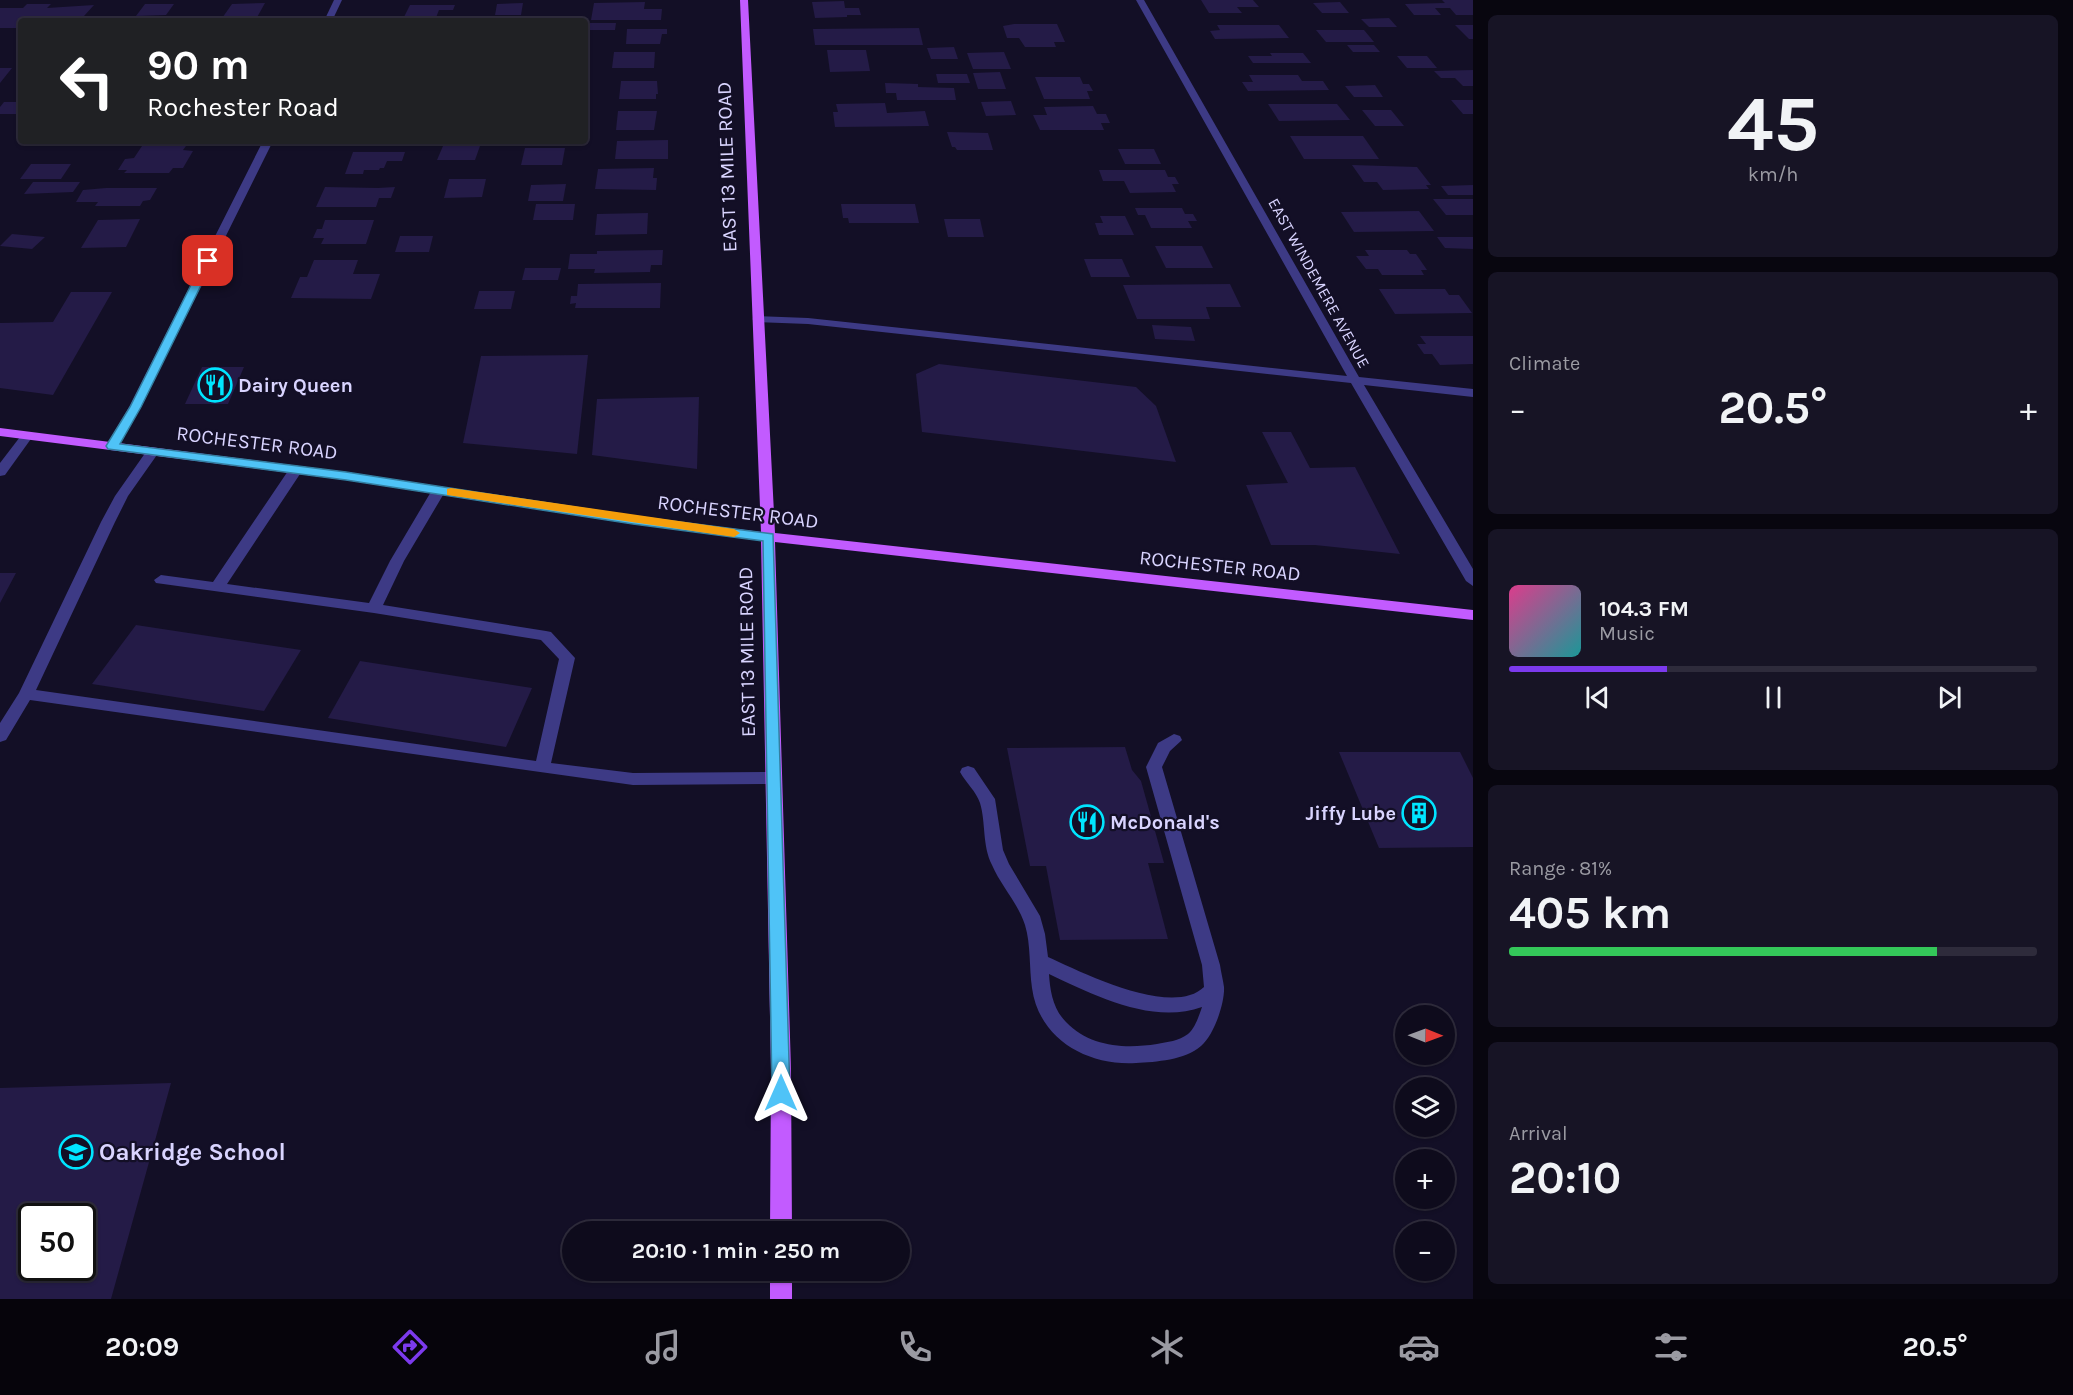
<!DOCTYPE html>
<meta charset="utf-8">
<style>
:root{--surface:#0e0b1c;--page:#171425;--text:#f1f3f6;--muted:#9b9ba3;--line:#2e2b3b;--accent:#7c3aed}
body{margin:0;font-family:Karla,sans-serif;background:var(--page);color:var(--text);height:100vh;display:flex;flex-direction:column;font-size:22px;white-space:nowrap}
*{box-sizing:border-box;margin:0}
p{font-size:20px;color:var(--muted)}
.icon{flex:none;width:33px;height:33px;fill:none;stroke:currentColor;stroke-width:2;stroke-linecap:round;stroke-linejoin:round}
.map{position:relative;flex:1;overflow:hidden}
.details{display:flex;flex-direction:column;gap:15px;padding:15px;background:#08060f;width:600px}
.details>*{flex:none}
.top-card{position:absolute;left:18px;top:18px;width:570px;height:126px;border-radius:6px;box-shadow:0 2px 4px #0004,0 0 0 2px var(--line);background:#202124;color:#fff;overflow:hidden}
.needle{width:39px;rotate:91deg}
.tools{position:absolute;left:1395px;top:1005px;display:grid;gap:12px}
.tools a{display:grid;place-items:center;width:60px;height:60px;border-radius:50%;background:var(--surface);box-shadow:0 2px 4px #0004,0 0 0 2px var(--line);font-size:30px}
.speed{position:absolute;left:18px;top:1203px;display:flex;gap:12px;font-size:30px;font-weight:700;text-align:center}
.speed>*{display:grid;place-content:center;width:78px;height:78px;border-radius:50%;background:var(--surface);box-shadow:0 2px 4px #0004,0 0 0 2px var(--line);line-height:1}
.speed .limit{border:3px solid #111;border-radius:9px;background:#fff;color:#111}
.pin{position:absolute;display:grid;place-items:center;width:51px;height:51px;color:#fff;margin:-26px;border-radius:12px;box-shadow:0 3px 9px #0006}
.me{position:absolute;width:66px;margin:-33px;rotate:0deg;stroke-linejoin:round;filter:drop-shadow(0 0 4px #0008)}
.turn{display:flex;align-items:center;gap:21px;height:126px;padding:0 30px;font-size:27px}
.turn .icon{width:78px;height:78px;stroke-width:2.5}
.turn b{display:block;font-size:42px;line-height:51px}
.big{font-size:45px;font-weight:700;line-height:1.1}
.details .tile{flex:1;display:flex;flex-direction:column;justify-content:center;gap:9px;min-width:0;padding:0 21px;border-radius:9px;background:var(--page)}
.details .dial{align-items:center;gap:0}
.dial b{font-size:78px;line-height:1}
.song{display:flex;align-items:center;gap:18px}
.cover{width:72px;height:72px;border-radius:9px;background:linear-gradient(135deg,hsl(330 70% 55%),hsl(180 70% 35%))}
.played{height:6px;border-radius:3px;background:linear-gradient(90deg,var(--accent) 30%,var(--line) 30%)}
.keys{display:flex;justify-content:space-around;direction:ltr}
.heat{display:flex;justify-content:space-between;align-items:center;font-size:33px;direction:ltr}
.charge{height:9px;border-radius:4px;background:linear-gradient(90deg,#34c759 81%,var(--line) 0)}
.trip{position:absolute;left:562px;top:1221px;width:348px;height:60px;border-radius:30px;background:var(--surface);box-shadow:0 2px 4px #0004,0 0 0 2px var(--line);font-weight:700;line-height:60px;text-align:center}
.dock{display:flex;height:96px;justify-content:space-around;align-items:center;background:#06040b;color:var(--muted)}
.dock .icon{width:42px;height:42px}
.dock .selected{color:var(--accent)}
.dock b{font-size:27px;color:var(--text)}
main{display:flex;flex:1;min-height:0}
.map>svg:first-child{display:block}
</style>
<main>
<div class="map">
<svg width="1473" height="1299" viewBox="0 0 1473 1299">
<rect width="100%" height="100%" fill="#130f26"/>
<g fill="#241b47" fill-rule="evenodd">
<path d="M1201,0H1253L1259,7H1237L1242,13H1209Z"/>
<path d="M1442,0H1473V15H1456L1450,8H1435L1441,15H1414L1405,4L1445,3Z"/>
<path d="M844,1L845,8H859L861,15H847V17L815,18L812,2Z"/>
<path d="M645,2L644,9H662L661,20H591L594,3Z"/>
<path d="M1340,2L1349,13H1322L1313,3Z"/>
<path d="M265,3L255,21H220L232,4Z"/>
<path d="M523,3L521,15H495L497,4Z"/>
<path d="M27,4H51L47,8L94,5L84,16H65L61,21H21V28H0V8H23Z"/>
<path d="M145,4H174L166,15L136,16Z"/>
<path d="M410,5H455L453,10H439L435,20L402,21Z"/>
<path d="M1389,18L1397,27H1369L1361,19Z"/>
<path d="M590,23H616L615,30H588Z"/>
<path d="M1014,24H1057L1065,42H1054L1056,47H1025L1019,38H1007L1003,26Z"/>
<path d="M1217,25H1279L1289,38L1215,39L1210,31L1220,30Z"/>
<path d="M1455,25H1473V39H1469Z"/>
<path d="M919,28L923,45H815L813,29Z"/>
<path d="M627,29H667V34H662L660,44H626Z"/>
<path d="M1316,30H1364L1374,42H1326Z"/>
<path d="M1347,45H1374L1380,52H1353Z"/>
<path d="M954,47L958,59H931L927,48Z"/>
<path d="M827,50H866L870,71L830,72Z"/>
<path d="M614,52H655L654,68H612Z"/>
<path d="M1004,52L1011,69H973L967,53Z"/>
<path d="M1270,53H1303L1311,63H1253L1248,56H1272Z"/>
<path d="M1397,56H1427L1437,68H1407Z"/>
<path d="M0,68H12L0,83Z"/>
<path d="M1473,70V86H1463L1455,78H1441L1434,71Z"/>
<path d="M1000,72L1006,89H978L973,73Z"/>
<path d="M936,74H967L970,83H938Z"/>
<path d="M1249,75H1298L1302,81H1323L1329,90L1248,91L1242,82H1253Z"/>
<path d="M1035,77H1080L1083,84H1089L1093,91H1087L1090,99H1044Z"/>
<path d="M621,81H657L658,94H656V99H619Z"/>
<path d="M885,83L918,84V87L954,88L956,100H897L896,93H886Z"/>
<path d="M1375,85L1383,97H1354L1345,86Z"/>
<path d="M1451,100H1473V114H1463Z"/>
<path d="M1011,101L1016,115L986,116L981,102Z"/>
<path d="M4,102H21V114H0V107Z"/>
<path d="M885,103L887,113L925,111L929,126L835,127L833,112H838L836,104Z"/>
<path d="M1268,104H1337L1350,120L1279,121Z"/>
<path d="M1093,106L1097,114H1106L1110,123H1101L1104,130H1040L1033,115H1047L1044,107Z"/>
<path d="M1362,110H1391L1404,126H1375Z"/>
<path d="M618,111H657L654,130H616Z"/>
<path d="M947,132L988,133L993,150H957L955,147H952Z"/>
<path d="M1290,136H1363L1379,159H1304Z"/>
<path d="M668,140V159H615L617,141Z"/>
<path d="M110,141H136L133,146H107Z"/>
<path d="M356,141H403L402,144H355Z"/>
<path d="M142,146H186L183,150L193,151L183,168H173L169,173H124L127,170H118L125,159L134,158Z"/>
<path d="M443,146H480L475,160H437Z"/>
<path d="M525,148H565L562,165H521Z"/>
<path d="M1118,149H1154L1161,164H1125Z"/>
<path d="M353,152H405L402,161H387L384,168H380L379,170H364L363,174H345Z"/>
<path d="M31,164H71L61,179H20Z"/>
<path d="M1352,165L1417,167L1431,185H1426L1429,189L1383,190L1377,182H1364Z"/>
<path d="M654,168L653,178H657L656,190L595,189L598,169Z"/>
<path d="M1099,170H1165L1168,177H1175L1179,184H1172L1176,192L1130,193L1124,181H1103Z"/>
<path d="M449,179H486L482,197L444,198Z"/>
<path d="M33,182H80L73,192L24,194Z"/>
<path d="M566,184L563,201H528L531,185Z"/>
<path d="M1473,185V195H1448L1441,186Z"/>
<path d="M325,187L378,188L395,187L391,198H379L376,207H316Z"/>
<path d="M106,188H157L150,200L143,201L140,206H95L98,202H76L83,190Z"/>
<path d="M1433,199H1473V215H1446Z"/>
<path d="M536,204H575L573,220H533Z"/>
<path d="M841,204H915L919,223H849L848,218H843Z"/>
<path d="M1135,208H1182L1185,214H1193L1197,221H1188L1192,228H1151L1145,215H1138Z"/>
<path d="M1419,211L1434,231L1354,232L1341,212Z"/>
<path d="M648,213L647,234L595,235L597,214Z"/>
<path d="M1100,216H1125L1134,235H1099L1095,223H1103Z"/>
<path d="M140,219L126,247L81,248L98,220Z"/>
<path d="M944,219H980L984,237H948Z"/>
<path d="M325,220H374L366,244H321L324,238H313L317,229H322Z"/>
<path d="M12,234L45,237L32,249L0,246Z"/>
<path d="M400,236H433L429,252H395Z"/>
<path d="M1437,237H1473V249L1445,248Z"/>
<path d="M1155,246H1202L1213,268H1166Z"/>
<path d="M663,250L662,265H651L650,272L594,273L595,269H568L570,254H597V251Z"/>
<path d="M1365,250H1407L1410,254H1416L1427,270H1421L1424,275H1382L1378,269H1366L1356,256H1369Z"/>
<path d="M1084,259H1122L1130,277H1091Z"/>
<path d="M314,260H358L353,274H380L371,299L291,298L300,277H307Z"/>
<path d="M525,268H561L558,280H522Z"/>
<path d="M661,283L660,308H575L576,303L570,304L571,296H577L578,284Z"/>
<path d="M1230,284L1241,307H1206L1210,319H1137L1123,285Z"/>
<path d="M1379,289H1445L1449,295H1459L1472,313L1395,314Z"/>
<path d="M479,291H515L511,309H474Z"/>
<path d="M71,292H112L53,395L0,388V323L53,322Z"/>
<path d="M1152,325L1191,327L1195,341L1155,339Z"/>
<path d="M1420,336H1473V364L1440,365L1432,354H1424L1417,344H1426Z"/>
<path d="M588,355L577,454L463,443L481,356Z"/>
<path d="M939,364L1136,387L1156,406L1176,462L922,432L916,374Z"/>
<path d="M202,367H244L228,404H185Z"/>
<path d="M699,397L697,469L592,455L597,399Z"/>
<path d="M1262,432H1291L1310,468L1355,467L1400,554L1315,545H1271L1246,485L1288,483Z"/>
<path d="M0,573H16L0,603Z"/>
<path d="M136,625L301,650L264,711L92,684Z"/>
<path d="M360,661L532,688L506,747L328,718Z"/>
<path d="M1125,747L1132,770L1141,781L1164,863H1148L1168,939L1060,940L1046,866H1030L1007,748Z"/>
<path d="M1339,752H1460L1473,778V847L1379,848Z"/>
<path d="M171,1083L111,1299H0V1088ZM32,1216H82V1268H32Z"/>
</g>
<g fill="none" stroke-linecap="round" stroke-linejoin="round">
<g fill="#3d3a85" fill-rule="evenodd">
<path d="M334,0H342L332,21H324Z"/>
<path d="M1136,0H1144L1359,377L1473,389V397L1364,385L1473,569V586L1466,581L1351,383L808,324L758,322L752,319L758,316L808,318L1347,376Z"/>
<path d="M263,141H273L141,407L117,449H107L106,446L129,407Z"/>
<path d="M27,432L33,436L5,475L0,476V463L23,433Z"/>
<path d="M153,448L159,452L128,496L115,522L36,690L536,761L559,659L541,640L374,613L156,583L154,580L161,575L213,582L290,468L295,467L302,471L227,584L369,603L390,561L432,490L439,486L444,487L446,490L404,561L383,605L546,631L551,632L575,658L551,763L633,773L774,772L780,774L782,778L780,782L774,784L633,785L30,700L6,740L0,742V723L19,693L101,522L115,496L148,449Z"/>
<path d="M1174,734L1180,736L1182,740L1170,751L1162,767L1220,965C1221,972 1223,980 1224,987C1225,1003 1214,1035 1201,1046C1185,1060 1156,1062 1136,1063C1087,1066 1039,1039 1032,988C1029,967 1031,945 1025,925C1018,903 1001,886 992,865C982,845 986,823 980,803C976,791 966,783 960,772L962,768L968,766L974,768L995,799L1003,850L1009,864L1040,916L1045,934L1048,957C1081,972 1172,1018 1204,987L1202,965L1146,767L1158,743ZM1049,974C1094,995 1152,1025 1202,1007L1201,1010C1198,1018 1195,1028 1188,1034C1179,1041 1167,1042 1157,1044C1125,1049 1090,1047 1066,1022C1053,1009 1050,991 1049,974Z"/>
</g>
<g fill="#c25bff" fill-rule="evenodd">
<path d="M740,0H748L775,533L1473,610V620L775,542L791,1070L792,1232H770L771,1070L761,540L633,524L346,480L0,436V428L346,472L633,516L761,532Z"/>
<rect x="770" y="1270" width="22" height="29"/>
</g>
</g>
<path fill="#4fc3f7" stroke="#337fa1" stroke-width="1.5" d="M208,258L213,261L141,407L120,444L346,472L633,516L773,534L790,1093L787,1099L781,1101L774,1099L772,1093L763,541L633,524L346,480L108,449L106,446L130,407L203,261Z"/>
<path fill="#f59e0b" d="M451,488L734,529L740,533L734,537L447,495V489Z"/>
<defs>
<g id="restaurant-ring" transform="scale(1.725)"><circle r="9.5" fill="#130f26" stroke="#00e5ff" stroke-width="1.5"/><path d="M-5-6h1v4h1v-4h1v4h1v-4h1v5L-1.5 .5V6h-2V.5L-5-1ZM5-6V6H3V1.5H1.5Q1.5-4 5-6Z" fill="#00e5ff"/></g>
<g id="building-ring" transform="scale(1.725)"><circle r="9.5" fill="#130f26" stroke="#00e5ff" stroke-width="1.5"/><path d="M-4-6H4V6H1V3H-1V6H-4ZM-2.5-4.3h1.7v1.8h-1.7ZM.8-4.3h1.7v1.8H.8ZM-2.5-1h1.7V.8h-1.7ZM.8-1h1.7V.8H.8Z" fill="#00e5ff"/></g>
<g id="school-ring" transform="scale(1.725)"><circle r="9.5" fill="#130f26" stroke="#00e5ff" stroke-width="1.5"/><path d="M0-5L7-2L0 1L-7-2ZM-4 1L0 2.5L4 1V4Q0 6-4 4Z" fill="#00e5ff"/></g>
</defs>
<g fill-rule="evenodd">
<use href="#restaurant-ring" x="215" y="385"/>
<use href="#building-ring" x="1419" y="813"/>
<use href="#restaurant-ring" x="1087" y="822"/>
<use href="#school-ring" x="76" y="1152"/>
</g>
<g text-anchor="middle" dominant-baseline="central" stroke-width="4.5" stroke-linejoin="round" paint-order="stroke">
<g font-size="16" fill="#d9d4ff" stroke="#130f26">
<text transform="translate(1319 283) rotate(61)">EAST WINDEMERE AVENUE</text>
</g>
<g font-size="20" fill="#d9d4ff" stroke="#130f26">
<text transform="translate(727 167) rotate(-92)">EAST 13 MILE ROAD</text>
<text transform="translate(257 443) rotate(7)">ROCHESTER ROAD</text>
<text transform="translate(738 512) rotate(7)">ROCHESTER ROAD</text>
<text transform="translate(1220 566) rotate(6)">ROCHESTER ROAD</text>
<text transform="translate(747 652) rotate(-91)">EAST 13 MILE ROAD</text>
</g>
<g font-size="20" font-weight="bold" fill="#d9d4ff" stroke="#130f26" text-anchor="start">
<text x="238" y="385">Dairy Queen</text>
<text x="1396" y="813" text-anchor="end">Jiffy Lube</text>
<text x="1110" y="822">McDonald's</text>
</g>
<g font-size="24" font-weight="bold" fill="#d9d4ff" stroke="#130f26" text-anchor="start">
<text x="99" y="1152">Oakridge School</text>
</g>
</g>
</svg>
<div class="tools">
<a><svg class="needle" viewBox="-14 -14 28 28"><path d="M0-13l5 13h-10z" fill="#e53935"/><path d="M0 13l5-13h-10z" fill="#9b9ba3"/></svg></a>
<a><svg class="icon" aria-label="layers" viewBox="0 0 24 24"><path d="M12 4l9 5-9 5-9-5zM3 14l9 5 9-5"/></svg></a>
<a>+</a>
<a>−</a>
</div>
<div class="speed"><div class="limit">50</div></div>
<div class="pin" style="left:208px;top:261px;background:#d93025"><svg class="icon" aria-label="arrive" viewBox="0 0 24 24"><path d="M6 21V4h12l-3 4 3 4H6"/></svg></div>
<svg class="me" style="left:781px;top:1093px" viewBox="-20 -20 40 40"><path d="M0-17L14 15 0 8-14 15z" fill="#4fc3f7" stroke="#fff" stroke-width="4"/></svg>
<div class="trip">20:10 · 1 min · 250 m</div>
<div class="top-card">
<div class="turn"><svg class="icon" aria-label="left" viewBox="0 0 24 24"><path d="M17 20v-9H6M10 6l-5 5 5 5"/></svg><div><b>90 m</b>Rochester Road</div></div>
</div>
</div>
<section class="details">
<div class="tile dial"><b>45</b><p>km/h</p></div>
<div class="tile"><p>Climate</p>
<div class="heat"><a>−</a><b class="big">20.5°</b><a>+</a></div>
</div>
<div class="tile">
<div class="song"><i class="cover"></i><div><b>104.3 FM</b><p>Music</p></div></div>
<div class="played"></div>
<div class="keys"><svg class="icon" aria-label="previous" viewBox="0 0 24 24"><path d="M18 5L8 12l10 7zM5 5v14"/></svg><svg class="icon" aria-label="pause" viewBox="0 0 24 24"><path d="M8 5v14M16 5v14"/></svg><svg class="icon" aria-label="next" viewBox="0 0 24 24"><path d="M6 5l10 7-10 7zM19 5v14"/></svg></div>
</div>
<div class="tile"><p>Range · 81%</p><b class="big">405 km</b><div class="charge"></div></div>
<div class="tile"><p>Arrival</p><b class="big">20:10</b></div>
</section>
</main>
<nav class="dock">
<b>20:09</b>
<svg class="icon selected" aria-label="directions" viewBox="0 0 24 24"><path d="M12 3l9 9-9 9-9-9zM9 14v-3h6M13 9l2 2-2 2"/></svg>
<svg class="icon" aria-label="music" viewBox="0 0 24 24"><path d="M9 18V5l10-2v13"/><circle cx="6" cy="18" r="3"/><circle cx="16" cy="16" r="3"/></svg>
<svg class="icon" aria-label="phone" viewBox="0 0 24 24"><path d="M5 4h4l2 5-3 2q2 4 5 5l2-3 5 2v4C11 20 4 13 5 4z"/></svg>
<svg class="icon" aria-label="climate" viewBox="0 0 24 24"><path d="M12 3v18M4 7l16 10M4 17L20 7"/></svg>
<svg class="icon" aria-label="car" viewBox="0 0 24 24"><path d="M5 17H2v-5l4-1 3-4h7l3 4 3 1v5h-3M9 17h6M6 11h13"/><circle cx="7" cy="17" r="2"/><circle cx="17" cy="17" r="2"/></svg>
<svg class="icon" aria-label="filters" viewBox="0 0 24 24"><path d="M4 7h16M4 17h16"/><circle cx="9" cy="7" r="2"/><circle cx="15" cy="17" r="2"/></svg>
<b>20.5°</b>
</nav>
